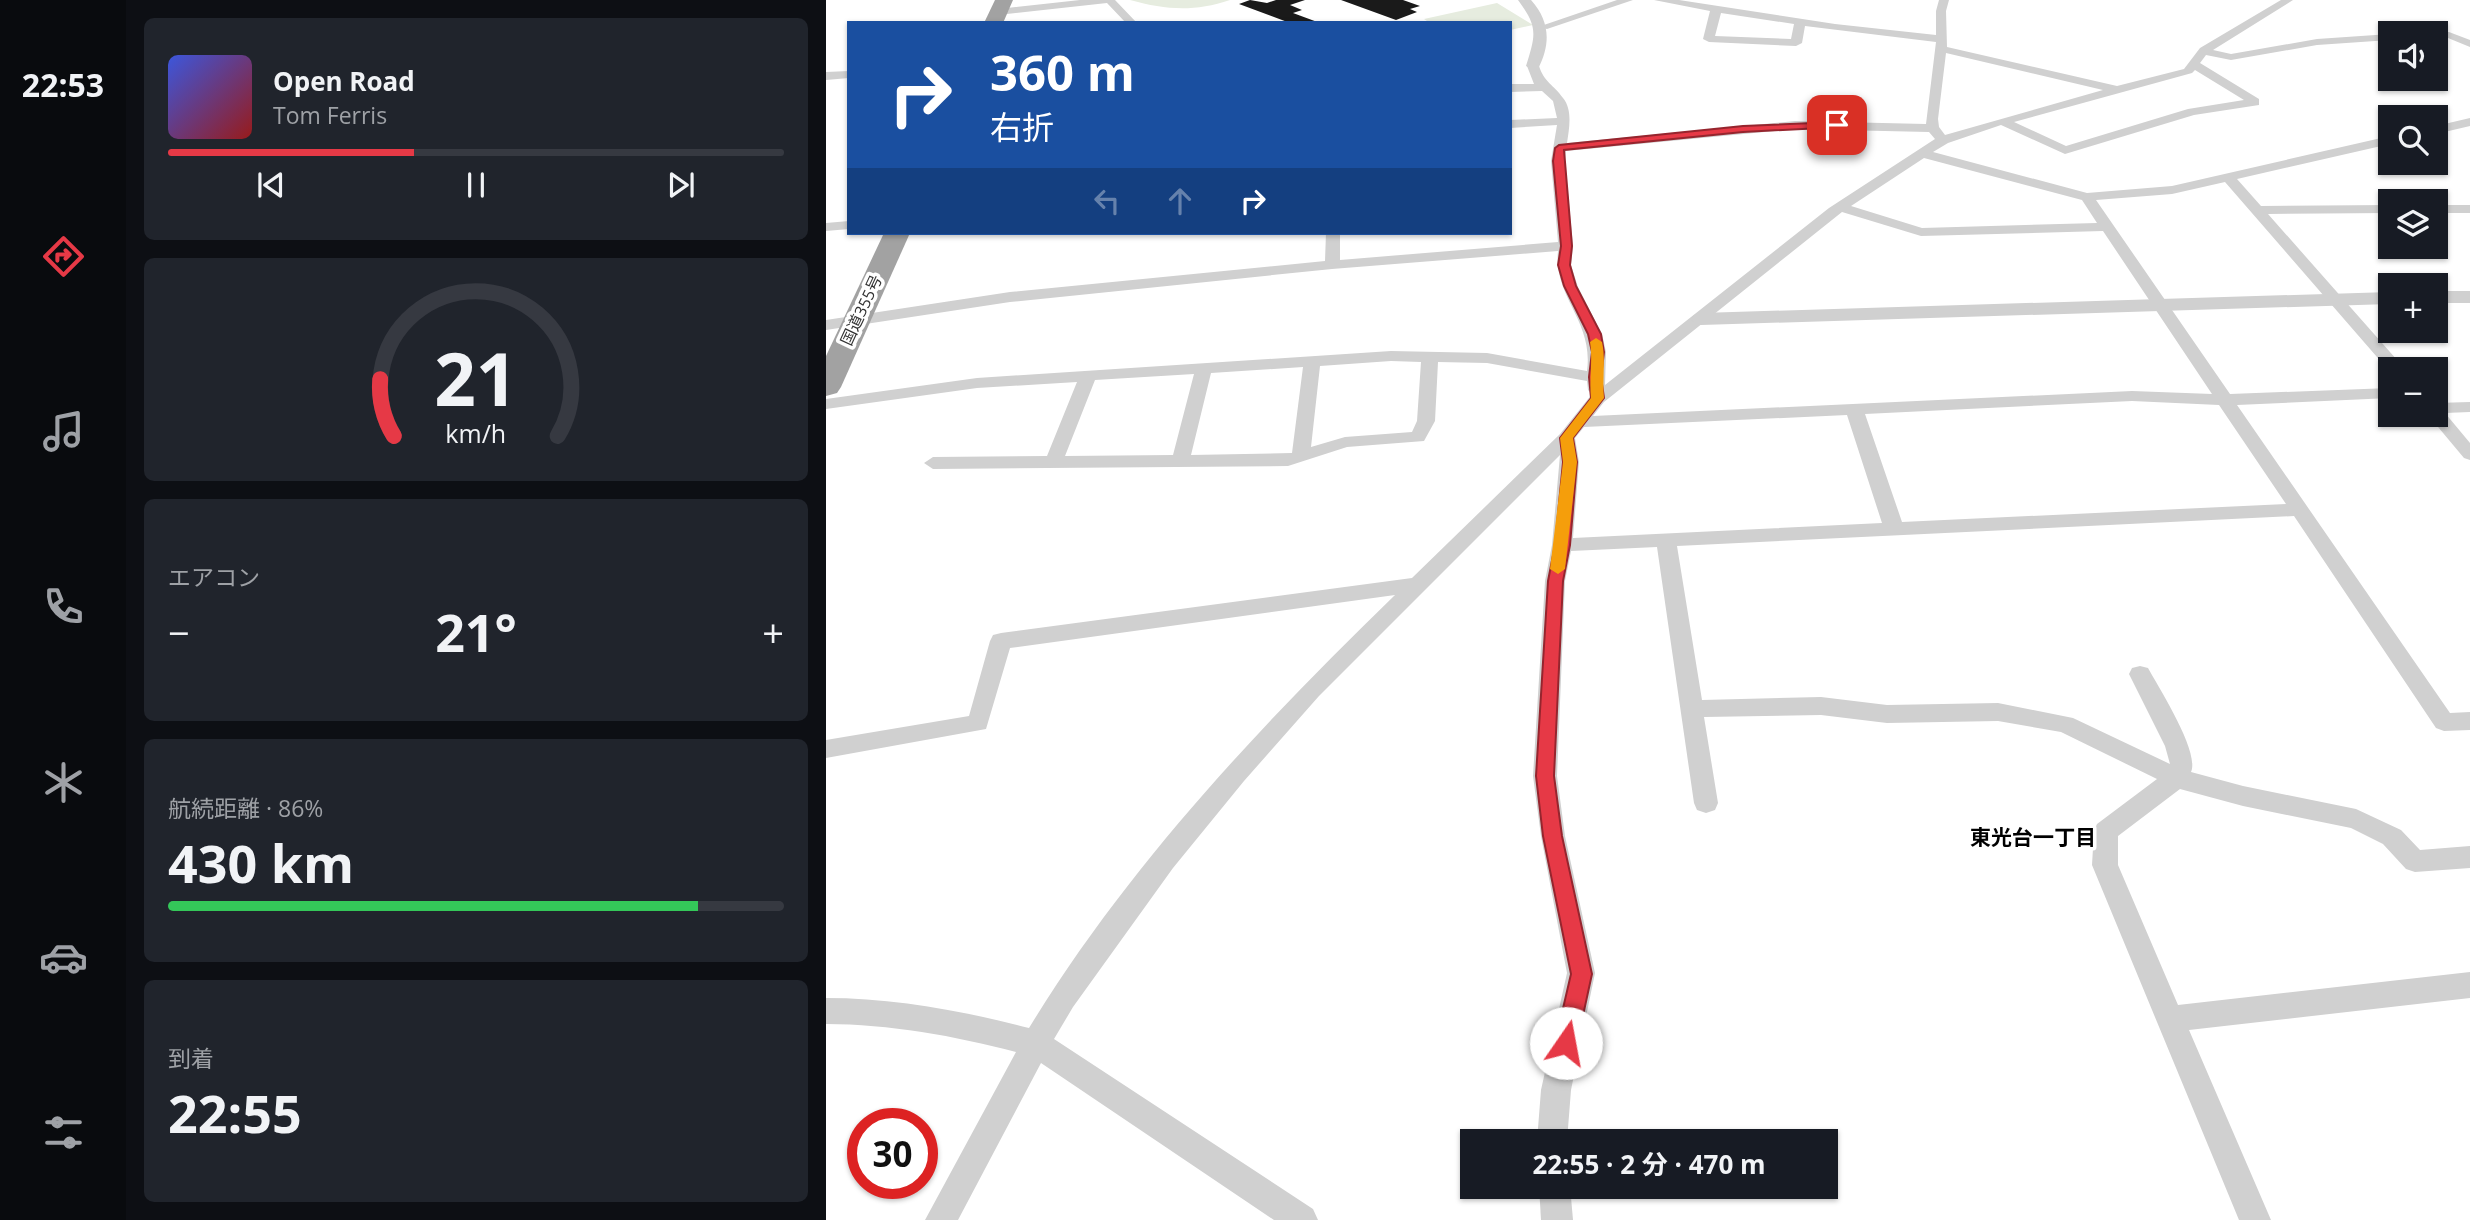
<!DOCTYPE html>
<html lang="ja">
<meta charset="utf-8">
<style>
:root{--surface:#171b24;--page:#20242c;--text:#f1f3f6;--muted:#9ea1a6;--line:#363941;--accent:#e63946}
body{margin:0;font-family:"Open Sans","Noto Sans JP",sans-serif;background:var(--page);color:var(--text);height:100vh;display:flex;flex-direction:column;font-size:26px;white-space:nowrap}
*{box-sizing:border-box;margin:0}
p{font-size:23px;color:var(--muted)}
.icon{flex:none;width:38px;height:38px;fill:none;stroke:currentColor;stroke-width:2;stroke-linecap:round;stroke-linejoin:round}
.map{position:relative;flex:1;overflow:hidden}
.side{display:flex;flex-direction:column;gap:18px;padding:18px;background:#0d0f14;width:700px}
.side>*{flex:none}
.guide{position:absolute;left:21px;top:21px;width:665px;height:214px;border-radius:0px;box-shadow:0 2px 5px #0004;background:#1a4fa0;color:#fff;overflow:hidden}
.fabs{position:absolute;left:1552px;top:21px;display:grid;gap:14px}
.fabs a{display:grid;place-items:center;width:70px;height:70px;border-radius:0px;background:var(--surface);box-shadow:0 2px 5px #0004;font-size:35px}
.speed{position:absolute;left:21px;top:1108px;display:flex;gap:14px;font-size:35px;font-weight:700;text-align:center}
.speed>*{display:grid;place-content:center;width:91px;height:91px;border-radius:50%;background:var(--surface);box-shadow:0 2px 5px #0004;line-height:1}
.speed .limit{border:10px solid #d22;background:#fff;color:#111}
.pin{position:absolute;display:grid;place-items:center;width:60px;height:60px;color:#fff;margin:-30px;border-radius:14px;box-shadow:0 4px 10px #0006}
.me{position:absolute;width:77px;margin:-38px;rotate:12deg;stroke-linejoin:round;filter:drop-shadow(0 0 5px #0008)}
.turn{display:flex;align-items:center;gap:24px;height:147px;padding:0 28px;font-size:32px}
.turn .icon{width:91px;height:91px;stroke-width:2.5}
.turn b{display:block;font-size:49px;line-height:60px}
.lanes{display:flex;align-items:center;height:66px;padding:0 28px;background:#0003;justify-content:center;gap:35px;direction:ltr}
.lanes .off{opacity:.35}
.big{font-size:52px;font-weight:700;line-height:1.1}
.side .card{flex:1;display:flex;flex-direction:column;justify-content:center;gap:10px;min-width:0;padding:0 24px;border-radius:10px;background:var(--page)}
.side .dial{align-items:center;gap:0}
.dial svg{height:182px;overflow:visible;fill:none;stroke:var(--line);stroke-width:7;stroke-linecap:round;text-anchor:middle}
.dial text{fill:var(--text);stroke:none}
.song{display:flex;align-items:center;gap:21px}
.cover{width:84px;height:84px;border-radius:10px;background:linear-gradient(135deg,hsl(230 70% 55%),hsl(0 70% 35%))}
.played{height:7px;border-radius:4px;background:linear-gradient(90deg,var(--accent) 40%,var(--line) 40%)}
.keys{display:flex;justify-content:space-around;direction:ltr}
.heat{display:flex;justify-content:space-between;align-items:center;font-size:38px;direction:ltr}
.charge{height:10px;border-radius:5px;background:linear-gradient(90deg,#34c759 86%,var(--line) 0)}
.trip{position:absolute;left:634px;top:1129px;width:378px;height:70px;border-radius:0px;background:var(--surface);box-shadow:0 2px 5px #0004;font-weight:700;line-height:70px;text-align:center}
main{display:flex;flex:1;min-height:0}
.tab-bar{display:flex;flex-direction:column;width:126px;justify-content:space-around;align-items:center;background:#090b0e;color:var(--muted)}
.tab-bar .icon{width:49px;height:49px}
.tab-bar .current{color:var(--accent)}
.tab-bar b{font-size:32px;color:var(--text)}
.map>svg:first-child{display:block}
</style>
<main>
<nav class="tab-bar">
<b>22:53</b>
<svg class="icon current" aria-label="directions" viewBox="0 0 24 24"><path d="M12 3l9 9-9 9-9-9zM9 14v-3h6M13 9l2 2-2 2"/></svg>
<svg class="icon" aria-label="music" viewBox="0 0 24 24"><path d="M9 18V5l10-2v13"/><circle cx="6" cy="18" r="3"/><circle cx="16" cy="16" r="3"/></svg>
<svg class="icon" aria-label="phone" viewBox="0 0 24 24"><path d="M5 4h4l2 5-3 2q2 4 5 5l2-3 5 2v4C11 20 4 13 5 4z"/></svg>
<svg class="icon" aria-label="climate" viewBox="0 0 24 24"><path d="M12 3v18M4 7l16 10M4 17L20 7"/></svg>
<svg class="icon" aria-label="car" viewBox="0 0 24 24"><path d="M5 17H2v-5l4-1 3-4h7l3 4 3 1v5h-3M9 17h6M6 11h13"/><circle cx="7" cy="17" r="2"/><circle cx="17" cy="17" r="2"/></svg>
<svg class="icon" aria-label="filters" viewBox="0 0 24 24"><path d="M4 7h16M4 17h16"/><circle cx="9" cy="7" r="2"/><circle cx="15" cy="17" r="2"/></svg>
</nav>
<section class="side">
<div class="card">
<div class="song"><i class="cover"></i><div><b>Open Road</b><p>Tom Ferris</p></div></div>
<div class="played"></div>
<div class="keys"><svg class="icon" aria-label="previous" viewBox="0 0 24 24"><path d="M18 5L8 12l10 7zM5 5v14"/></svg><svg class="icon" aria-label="pause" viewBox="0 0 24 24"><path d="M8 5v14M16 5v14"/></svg><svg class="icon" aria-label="next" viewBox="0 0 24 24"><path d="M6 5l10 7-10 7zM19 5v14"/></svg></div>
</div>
<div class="card dial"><svg viewBox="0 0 100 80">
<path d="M14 69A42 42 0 1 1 86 69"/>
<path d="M14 69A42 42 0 0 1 8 44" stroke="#e63946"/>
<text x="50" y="56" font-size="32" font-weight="700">21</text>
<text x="50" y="72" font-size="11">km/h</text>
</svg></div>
<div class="card"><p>エアコン</p>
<div class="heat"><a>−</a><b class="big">21°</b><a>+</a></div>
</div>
<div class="card"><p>航続距離 · 86%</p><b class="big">430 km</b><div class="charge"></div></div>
<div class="card"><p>到着</p><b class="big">22:55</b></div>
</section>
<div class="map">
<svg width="1644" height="1220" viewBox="0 0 1644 1220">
<rect width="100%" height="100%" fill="#fff"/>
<g fill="#e6ecdf">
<path d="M304,0H404C368,12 340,10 304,0Z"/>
<path d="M671,3L707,25L684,30V23H604L598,19Z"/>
</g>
<g fill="#1a1a1a">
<path d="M424,0L441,3L450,0H479L464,5L476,10L467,13L494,23H464L413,4Z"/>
<path d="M515,0H577L594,6L584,9L591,12L570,20Z"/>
</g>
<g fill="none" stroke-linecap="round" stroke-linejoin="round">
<g fill="#d0d0d0" fill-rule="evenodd">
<path d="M254,0H289L311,23H300L281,3L172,15L167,12L172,9Z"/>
<path d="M791,0H807L721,29L712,27Z"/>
<path d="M828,0H853L1009,24L1110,35V11L1113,0H1123L1120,11L1121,47L1291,86L1358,69L1374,48L1455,0H1467L1387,50L1405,54L1491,39L1564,34V40L1491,45L1405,60L1380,55L1374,63L1433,99V105L1368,115L1239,154L1175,125L1122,143L1107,152L1261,193L1346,186L1564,136V144L1411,179L1435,206L1564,205V213L1442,214L1579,369H1564V372L1399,182L1346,194L1270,200L1404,394L1564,388V398L1411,405L1624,713L1644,712V730L1618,731L1610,728L1468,516L851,546L876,700L995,697L1061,705L1172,703L1247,718L1344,764L1339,746L1303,674L1306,668L1314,666L1322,668C1333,688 1374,752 1365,772L1417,786L1530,809L1575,830L1594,850L1644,846V868L1589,872L1580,869L1557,844L1525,828L1417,806L1354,789L1292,836V865L1352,1005L1644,972V998L1363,1030L1445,1220H1413L1266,865L1268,831L1271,824L1331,779L1235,732L1172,721L1061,723L995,715L878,717L892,803L889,810L880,813L871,810L868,803L831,547L745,551L739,581L731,776L739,836L769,973L745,1090L741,1141H711L715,1090L741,973L715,836L707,776L719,581L726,545L734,455L493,696L418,781L347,868L247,1007L228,1039L487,1209L492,1220H448L215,1063L132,1220H99L190,1052C129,1036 63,1024 0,1024V998C68,998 138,1011 203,1028C302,866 434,726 569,595L184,648L160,729L0,758V740L143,716L164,641L167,635L175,633L586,578L734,434L766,394L762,390L761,381L661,363L612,362L609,421L598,441L521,447L462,466L107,469L98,463L107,457L221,456L251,382L151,388L0,409V399L151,378L565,351L661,353L761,371C768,321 727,297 732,251L506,269L184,302L0,330V320L184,292L499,261L500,233H514V260L732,242L725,161L731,125L684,128V120L731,118L727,101L716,91L684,92V84H708L701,66L707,63L713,66C718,82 728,85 737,98C747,110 743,129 741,143L969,121L1100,124L1110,42L979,26L976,43L970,46L883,42L877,39L884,11ZM895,13L968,24L965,39L889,36ZM1120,53L1277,90L1119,135L1113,127L1112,119ZM1369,70L1418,100L1362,109L1240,146L1188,122L1366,73ZM969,129L1103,132L1109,139L1003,208L779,385L780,352L776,334L752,287L745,265L747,246L739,161L740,151ZM1098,158L1256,200L1271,223L1096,228L1025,206ZM1016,212L1095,236L1277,231L1386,394L1306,391L767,416L778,402ZM565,361L595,362L591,421L586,432L519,437L485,447L494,366ZM477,367L466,453L365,455L385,373ZM368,374L347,455L239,456L269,380ZM1306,401L1393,405L1460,504L1076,522L1039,414ZM1021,415L1056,523L747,538L753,462L749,438L758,427Z"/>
<path d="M1623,32L1644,40V47L1622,38L1610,39L1608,33Z"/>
<path d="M23,71V78L0,80V72Z"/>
<path d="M1644,118V126L1610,134V126Z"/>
<rect x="1610" y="205" width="34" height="8"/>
<path d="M23,221V229L0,231V223Z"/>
<path d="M1644,402V412L1619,413L1644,443V460L1638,458L1602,415H1610V403Z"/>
<path d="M713,1186H744L747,1220H715Z"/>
</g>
<g fill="#d0d0d0" fill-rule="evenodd">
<path d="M692,0H705C724,21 725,44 712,69L707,70L700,66C710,34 712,27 692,0Z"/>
<rect x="1610" y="291" width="34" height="12"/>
<path d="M1564,292V304L875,325L868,323L865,319L868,315L875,313Z"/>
</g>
<g fill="#a2a2a2" fill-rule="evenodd">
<path d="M169,0H187L177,23H158Z"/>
<path d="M58,233H84L15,387L11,393L0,396V356Z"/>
</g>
</g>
<path fill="#e63946" stroke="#96252e" stroke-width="2" d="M1011,122L1015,123V127L917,132L738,150L746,246L744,265L750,286L775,334L778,352L775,377L778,398L747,438L751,462L744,545L737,581L728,776L736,836L766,974L751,1043L748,1051L740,1054L732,1051L729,1043L745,974L717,836L710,776L722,581L729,545L737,462L734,438L765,398L763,377L766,352L762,334L738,286L732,265L735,246L727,161L729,148L733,145L917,126Z"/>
<path fill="#f59e0b" d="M770,338L776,342C780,360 776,379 778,398L747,438L751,462L739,569L732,574L724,569L737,462L734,438L765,398C763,379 767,360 764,342Z"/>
<g text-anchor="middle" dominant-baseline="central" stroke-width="7" stroke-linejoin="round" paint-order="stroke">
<g font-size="16" fill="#333" stroke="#fff">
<text transform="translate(35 310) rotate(-65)">国道355号</text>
</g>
<g font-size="21" font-weight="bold" fill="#000" stroke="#fff">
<text x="1207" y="837">東光台一丁目</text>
</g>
</g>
</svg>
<div class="fabs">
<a><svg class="icon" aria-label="sound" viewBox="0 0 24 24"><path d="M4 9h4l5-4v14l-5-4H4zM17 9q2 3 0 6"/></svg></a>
<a><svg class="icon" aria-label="search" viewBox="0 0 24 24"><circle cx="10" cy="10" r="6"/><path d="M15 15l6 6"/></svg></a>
<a><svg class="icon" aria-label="layers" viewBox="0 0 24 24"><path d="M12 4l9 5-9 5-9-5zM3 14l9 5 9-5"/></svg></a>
<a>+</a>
<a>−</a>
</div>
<div class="speed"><div class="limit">30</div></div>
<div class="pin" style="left:1011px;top:125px;background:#d93025"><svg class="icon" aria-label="arrive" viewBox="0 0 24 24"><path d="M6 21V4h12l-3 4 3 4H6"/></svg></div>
<svg class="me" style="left:740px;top:1043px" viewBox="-20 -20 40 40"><circle r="19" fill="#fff"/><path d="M0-13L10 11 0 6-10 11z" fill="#e63946"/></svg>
<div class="trip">22:55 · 2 分 · 470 m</div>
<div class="guide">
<div class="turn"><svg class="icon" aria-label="right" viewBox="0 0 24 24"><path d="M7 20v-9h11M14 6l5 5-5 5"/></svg><div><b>360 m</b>右折</div></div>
<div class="lanes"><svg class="icon off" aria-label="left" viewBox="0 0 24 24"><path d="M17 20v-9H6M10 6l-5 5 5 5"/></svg><svg class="icon off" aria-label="ahead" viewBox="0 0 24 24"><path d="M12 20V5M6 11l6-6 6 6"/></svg><svg class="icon" aria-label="right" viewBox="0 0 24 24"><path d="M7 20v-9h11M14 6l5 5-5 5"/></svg></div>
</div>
</div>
</main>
